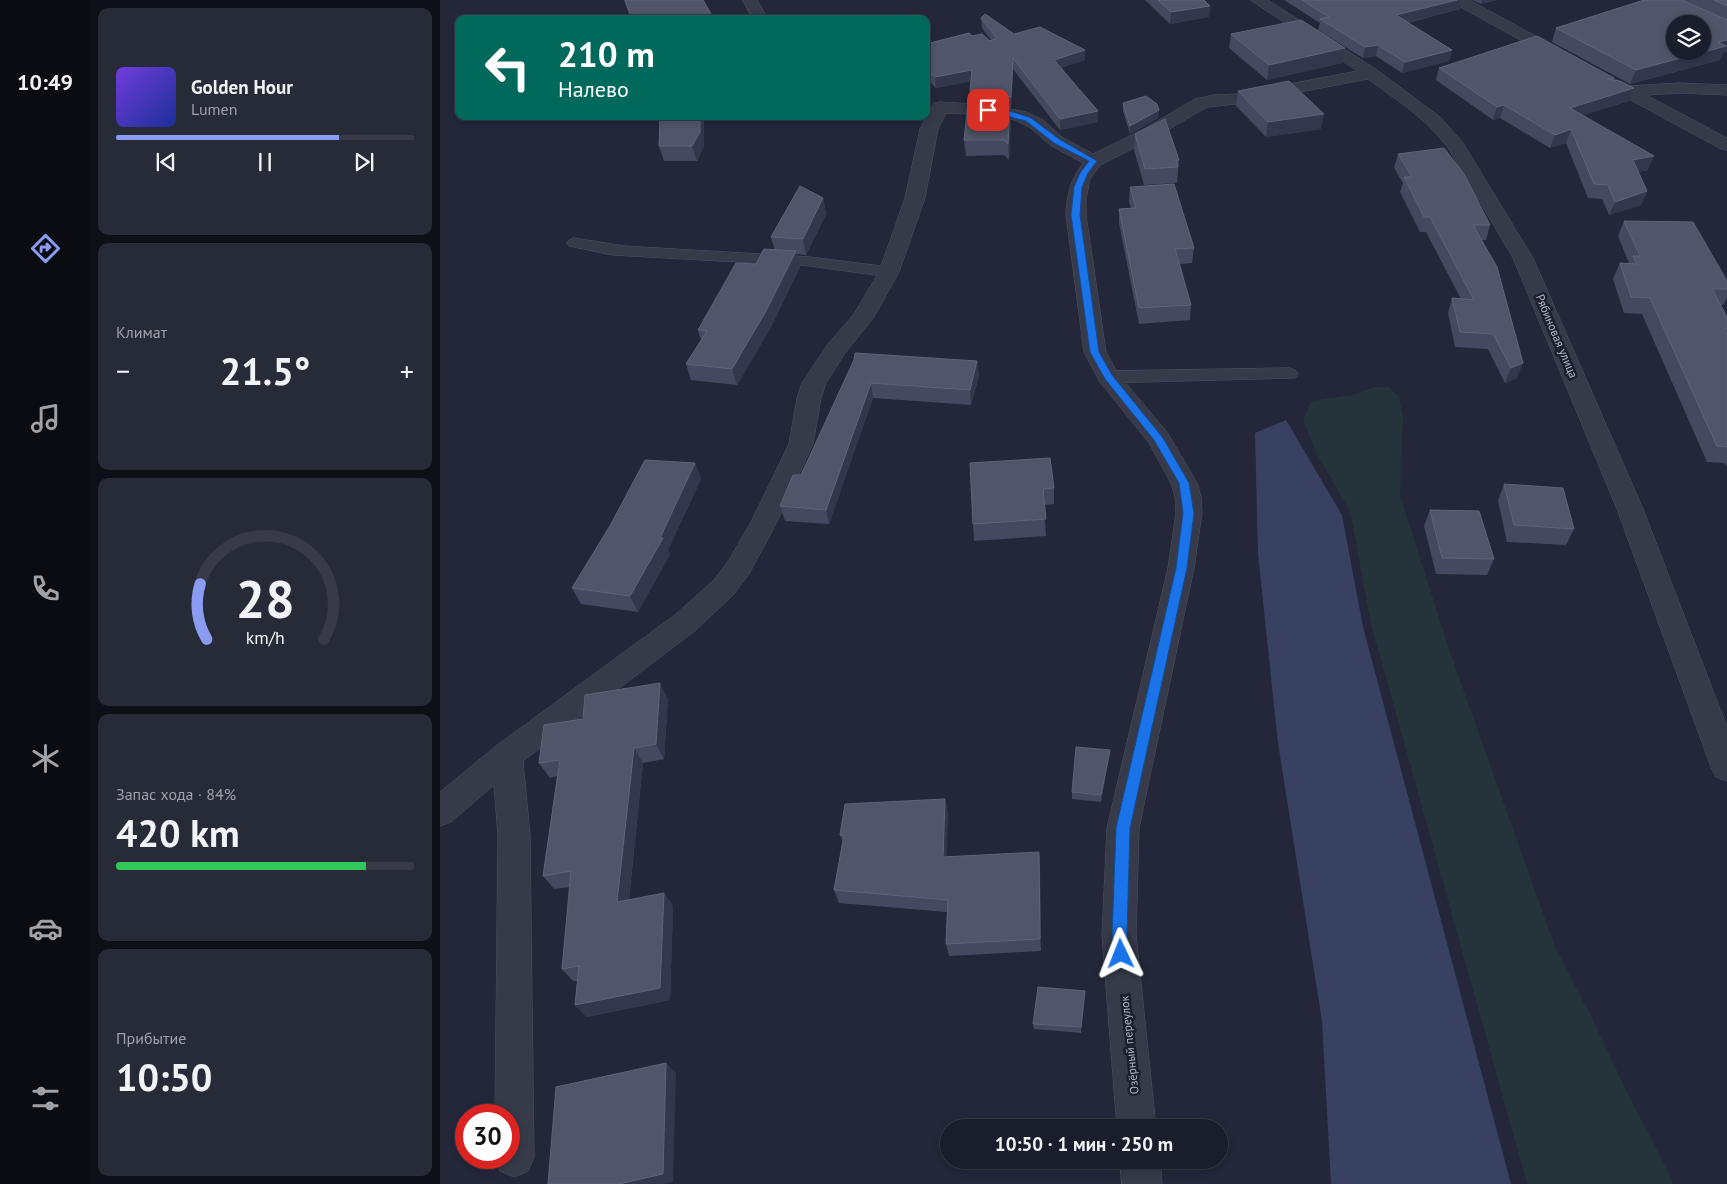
<!DOCTYPE html>
<html lang="ru">
<meta charset="utf-8">
<style>
:root{--surface:#1a1d2b;--page:#272a37;--text:#f1f3f6;--muted:#9fa2a9;--line:#383b47;--accent:#8a9bf2}
body{margin:0;font-family:"PT Sans",sans-serif;background:var(--page);color:var(--text);height:100vh;display:flex;flex-direction:column;font-size:19px;white-space:nowrap}
*{box-sizing:border-box;margin:0}
p{font-size:16px;color:var(--muted)}
.icon{flex:none;width:28px;height:28px;fill:none;stroke:currentColor;stroke-width:2;stroke-linecap:round;stroke-linejoin:round}
.map{position:relative;flex:1;overflow:hidden}
.drawer{display:flex;flex-direction:column;gap:8px;padding:8px;background:#0e1018;width:350px}
.drawer>*{flex:none}
.hud{position:absolute;left:15px;top:15px;width:475px;height:105px;border-radius:10px;box-shadow:0 2px 8px #0003,0 0 0 1px var(--line);background:#00695c;color:#fff;overflow:hidden}
.controls{position:absolute;left:1226px;top:15px;display:grid;gap:10px}
.controls a{display:grid;place-items:center;width:45px;height:45px;border-radius:50%;background:var(--surface);box-shadow:0 2px 8px #0003,0 0 0 1px var(--line);font-size:25px}
.speed{position:absolute;left:15px;top:1104px;display:flex;gap:10px;font-size:25px;font-weight:700;text-align:center}
.speed>*{display:grid;place-content:center;width:65px;height:65px;border-radius:50%;background:var(--surface);box-shadow:0 2px 8px #0003,0 0 0 1px var(--line);line-height:1}
.speed .limit{border:8px solid #d22;background:#fff;color:#111}
.pin{position:absolute;display:grid;place-items:center;width:42px;height:42px;color:#fff;margin:-21px;border-radius:10px;box-shadow:0 2px 8px #0006}
.me{position:absolute;width:55px;margin:-28px;rotate:358deg;stroke-linejoin:round;filter:drop-shadow(0 0 4px #0008)}
.turn{display:flex;align-items:center;gap:18px;height:105px;padding:0 20px;font-size:22px}
.turn .icon{width:65px;height:65px;stroke-width:2.5}
.turn b{display:block;font-size:35px;line-height:42px}
.big{font-size:38px;font-weight:800;line-height:1.1}
.drawer .tile{flex:1;display:flex;flex-direction:column;justify-content:center;gap:8px;min-width:0;padding:0 18px;border-radius:10px;background:var(--page)}
.drawer .dial{align-items:center;gap:0}
.dial svg{height:130px;overflow:visible;fill:none;stroke:var(--line);stroke-width:7;stroke-linecap:round;text-anchor:middle}
.dial text{fill:var(--text);stroke:none}
.song{display:flex;align-items:center;gap:15px}
.cover{width:60px;height:60px;border-radius:8px;background:linear-gradient(135deg,hsl(260 70% 55%),hsl(230 70% 35%))}
.played{height:5px;border-radius:2px;background:linear-gradient(90deg,var(--accent) 75%,var(--line) 75%)}
.keys{display:flex;justify-content:space-around;direction:ltr}
.heat{display:flex;justify-content:space-between;align-items:center;font-size:28px;direction:ltr}
.charge{height:8px;border-radius:4px;background:linear-gradient(90deg,#34c759 84%,var(--line) 0)}
.trip{position:absolute;left:500px;top:1119px;width:288px;height:50px;border-radius:25px;background:var(--surface);box-shadow:0 2px 8px #0003,0 0 0 1px var(--line);font-weight:800;line-height:50px;text-align:center}
main{display:flex;flex:1;min-height:0}
.dock{display:flex;flex-direction:column;width:90px;justify-content:space-around;align-items:center;background:#0a0c11;color:var(--muted)}
.dock .icon{width:35px;height:35px}
.dock .on{color:var(--accent)}
.dock b{font-size:22px;color:var(--text)}
.map>svg:first-child{display:block}
</style>
<main>
<nav class="dock">
<b>10:49</b>
<svg class="icon on" aria-label="directions" viewBox="0 0 24 24"><path d="M12 3l9 9-9 9-9-9zM9 14v-3h6M13 9l2 2-2 2"/></svg>
<svg class="icon" aria-label="music" viewBox="0 0 24 24"><path d="M9 18V5l10-2v13"/><circle cx="6" cy="18" r="3"/><circle cx="16" cy="16" r="3"/></svg>
<svg class="icon" aria-label="phone" viewBox="0 0 24 24"><path d="M5 4h4l2 5-3 2q2 4 5 5l2-3 5 2v4C11 20 4 13 5 4z"/></svg>
<svg class="icon" aria-label="climate" viewBox="0 0 24 24"><path d="M12 3v18M4 7l16 10M4 17L20 7"/></svg>
<svg class="icon" aria-label="car" viewBox="0 0 24 24"><path d="M5 17H2v-5l4-1 3-4h7l3 4 3 1v5h-3M9 17h6M6 11h13"/><circle cx="7" cy="17" r="2"/><circle cx="17" cy="17" r="2"/></svg>
<svg class="icon" aria-label="filters" viewBox="0 0 24 24"><path d="M4 7h16M4 17h16"/><circle cx="9" cy="7" r="2"/><circle cx="15" cy="17" r="2"/></svg>
</nav>
<section class="drawer">
<div class="tile">
<div class="song"><i class="cover"></i><div><b>Golden Hour</b><p>Lumen</p></div></div>
<div class="played"></div>
<div class="keys"><svg class="icon" aria-label="previous" viewBox="0 0 24 24"><path d="M18 5L8 12l10 7zM5 5v14"/></svg><svg class="icon" aria-label="pause" viewBox="0 0 24 24"><path d="M8 5v14M16 5v14"/></svg><svg class="icon" aria-label="next" viewBox="0 0 24 24"><path d="M6 5l10 7-10 7zM19 5v14"/></svg></div>
</div>
<div class="tile"><p>Климат</p>
<div class="heat"><a>−</a><b class="big">21.5°</b><a>+</a></div>
</div>
<div class="tile dial"><svg viewBox="0 0 100 80">
<path d="M14 69A42 42 0 1 1 86 69"/>
<path d="M14 69A42 42 0 0 1 10 35" stroke="#8a9bf2"/>
<text x="50" y="56" font-size="32" font-weight="700">28</text>
<text x="50" y="72" font-size="11">km/h</text>
</svg></div>
<div class="tile"><p>Запас хода · 84%</p><b class="big">420 km</b><div class="charge"></div></div>
<div class="tile"><p>Прибытие</p><b class="big">10:50</b></div>
</section>
<div class="map">
<svg width="1287" height="1184" viewBox="0 0 1287 1184">
<rect width="100%" height="100%" fill="#232739"/>
<path fill="#25333a" d="M934,387H949L959,396L963,417L960,495L1008,646L1115,947L1152,1018L1185,1088L1231,1177L1233,1184H1087L931,624L910,511L876,453L863,420L871,401L917,394Z"/>
<path fill="#394162" d="M846,420L902,515L923,627L1071,1184H891L882,1021L838,743L818,554L815,433Z"/>
<g fill="none" stroke-linecap="round" stroke-linejoin="round">
<g stroke="#4e5261" stroke-width="1">
<g id="service">
<path d="M134,238L185,246L370,257L449,267L455,269L457,272L455,275L449,277L370,266L172,255L129,246L126,243L129,240Z"/>
<path d="M849,368L855,370L858,374L855,378L668,383L662,381L659,377L662,373L668,371Z"/>
</g>
</g>
<g stroke="#4e5261" stroke-width="1">
<g id="minor">
<path d="M303,0H317L328,19H313Z"/>
<path d="M811,0H828L937,70L1000,117L1023,143L1093,258L1203,509L1287,727V781L1276,777L1271,767L1177,509L1073,258L1007,146L988,125L968,108L928,79L797,104L767,107L714,138L660,165L650,179L646,199V215L666,352L678,374L727,432L757,483L761,497L762,513L754,568L699,828L696,935L716,1128H677L662,935L667,828L728,568L736,513L735,497L731,483L709,443L660,382L644,352L626,215C627,193 630,181 643,163L610,145L591,128L575,120L548,115L506,113L498,129L485,198L459,272L434,317L405,353L386,383L381,398L373,444L337,522L309,574L294,594L256,630L83,761L90,835L94,1157L88,1171L74,1177L60,1171L54,1158H69V1115H55L58,835L54,785L11,822L0,826V792L56,746L236,614L274,580L289,560L311,522L349,444L357,398L362,383L388,344L414,314L439,272L465,198L480,129L494,103L500,102L548,105L586,112L603,120L622,137L653,154L702,130L755,99L774,95L797,94L917,71Z"/>
<path d="M1011,0H1029L1129,54L1131,57L1129,60H1117L1013,3Z"/>
<path d="M1158,71L1189,86L1239,83L1287,85V95L1239,93L1206,95L1287,138V150L1281,149L1152,79L1150,76L1152,73Z"/>
<path d="M680,1160H720L722,1184H682Z"/>
</g>
</g>
<use href="#service" fill="#363a49" fill-rule="evenodd"/>
<use href="#minor" fill="#363a49" fill-rule="evenodd"/>
</g>
<g fill="#44495f">
<path d="M184,0H263L274,19H191Z"/>
<path d="M705,0H764L770,6L769,17L730,24Z"/>
<path d="M844,0H1023L1020,9L968,23L1012,50L1009,61L962,73L936,56L923,58L878,30L880,23Z"/>
<path d="M1033,0H1057L1041,4Z"/>
<path d="M1204,0H1287V52L1283,53L1280,60L1190,84L1112,42L1116,28Z"/>
<path d="M541,18L574,34L645,60L621,68L658,111V122L620,130L573,69L571,107H570L571,121L569,160L564,155L526,156L524,140L531,101L530,91L531,81L496,88L486,78V44L532,36L550,41L551,40L542,28Z"/>
<path d="M791,34L902,63L827,80L789,48Z"/>
<path d="M999,68L1174,78L1173,80L1194,88L1189,101L1143,115L1208,170L1198,172L1207,191L1201,205L1169,215L1162,199L1148,198L1126,143L1110,148L1060,118L1053,120L996,80Z"/>
<path d="M798,91L881,129L826,137L796,106Z"/>
<path d="M683,103L718,118L690,134L683,111Z"/>
<path d="M695,134L739,160L737,183L704,185L694,150Z"/>
<path d="M219,146H264L257,161H224Z"/>
<path d="M958,154L1050,225L1046,240H1041L1077,378L1065,383L1048,349L1015,347L1008,313L1012,298L1021,299L986,232H980L960,192L963,183L954,168Z"/>
<path d="M690,187L754,248L752,263L740,264L751,305L750,320L699,324L679,223V209L691,208L689,202Z"/>
<path d="M383,198L386,214L366,255L357,254L360,267L331,327L297,385L251,380L246,364L261,340L258,330L316,264L335,250L331,237Z"/>
<path d="M1184,221L1287,281V298L1283,305H1280L1287,317V467L1285,463L1267,462L1202,314L1184,313L1173,279L1180,263H1189L1178,236Z"/>
<path d="M414,360L537,361L539,376L531,405L433,398L389,524L345,521L340,506L361,475Z"/>
<path d="M255,463L261,479L228,550L230,554L198,612L141,604L132,588Z"/>
<path d="M530,463L614,488V504L604,505L606,536L534,541L533,524Z"/>
<path d="M1064,484L1134,529L1126,545L1067,542L1058,501Z"/>
<path d="M990,510L1054,559L1047,575L996,574L984,526Z"/>
<path d="M228,699L224,759L203,763L189,900L224,893L233,906L230,1000L147,1017L135,1005L138,981H133L122,969L130,887L114,889L103,876L117,776L110,778L99,763L143,719Z"/>
<path d="M669,757L661,802L632,799V792Z"/>
<path d="M505,799L508,813L506,856L600,866L601,951L509,956L506,944L507,912L399,903L394,890L403,842L400,835Z"/>
<path d="M645,991L641,1033L594,1029L593,1024Z"/>
</g>
<g fill="#32374b">
<path d="M1017,0H1023L1020,9L953,26L956,15Z"/>
<path d="M1042,0H1057L1041,4Z"/>
<path d="M770,6L769,17L730,24L731,12Z"/>
<path d="M1287,40V52L1283,53L1280,60L1190,84L1196,70Z"/>
<path d="M938,45L936,56L923,58L925,47Z"/>
<path d="M905,48L902,63L827,80L829,65Z"/>
<path d="M645,50V60L614,70V60Z"/>
<path d="M1012,50L1009,61L962,73L965,62Z"/>
<path d="M573,58V69L571,107V97Z"/>
<path d="M532,70L533,81L496,88L495,77Z"/>
<path d="M1194,88L1189,101L1126,121L1130,108Z"/>
<path d="M1064,105L1060,118L1053,120L1057,107Z"/>
<path d="M570,106L571,121L569,160L568,144Z"/>
<path d="M719,110L718,118L690,134V126Z"/>
<path d="M658,111V122L620,130V119Z"/>
<path d="M884,114L881,129L826,137L828,122Z"/>
<path d="M260,116H264V146L257,161L252,146Z"/>
<path d="M1131,129L1126,143L1110,148L1115,135Z"/>
<path d="M1214,156L1208,170L1188,174L1193,160Z"/>
<path d="M1207,191L1201,205L1169,215L1175,202Z"/>
<path d="M383,198L386,214L366,255L363,239Z"/>
<path d="M356,251L360,267L331,327L297,385L292,369Z"/>
<path d="M537,361L539,376L531,405L530,390Z"/>
<path d="M1083,363L1077,378L1065,383L1071,368Z"/>
<path d="M431,383L433,398L389,524L386,510Z"/>
<path d="M255,463L261,479L228,550L230,554L198,612L190,596L220,538Z"/>
<path d="M220,683L228,699L224,759L216,744Z"/>
<path d="M194,748L203,763L187,915L177,902Z"/>
<path d="M670,750L669,757L661,802V795Z"/>
<path d="M505,799L508,813L506,870L503,857Z"/>
<path d="M599,852L600,866L601,951L600,939Z"/>
<path d="M224,893L233,906L230,1000L147,1017L135,1005Z"/>
<path d="M226,1063L236,1073L233,1182L224,1184H179Z"/>
</g>
<g fill="#50556a" stroke="#5f6478" fill-rule="evenodd">
<path d="M185,0H263L274,19H192Z"/>
<path d="M718,0H764L770,6L731,12Z"/>
<path d="M862,0H1017L956,15L1012,50L965,62L938,45L925,47L880,19L889,17Z"/>
<path d="M1204,0H1242L1287,20V40L1278,42L1286,46L1196,70L1116,28ZM1235,24H1262V51H1235Z"/>
<path d="M1274,0H1287V6Z"/>
<path d="M545,14L574,34L600,27L645,50L614,60L658,111L620,119L573,58L571,97L530,91L532,70L495,77L486,69V44L529,33L532,36L542,34L550,41L557,38L541,18Z"/>
<path d="M861,20L905,48L829,65L791,34Z"/>
<path d="M1097,36L1174,78L1167,79L1180,81L1194,88L1130,108L1214,156L1193,160L1207,191L1175,202L1168,185L1154,184L1131,129L1115,135L1064,105L1057,107L999,68Z"/>
<path d="M849,81L884,114L828,122L798,91Z"/>
<path d="M706,96L717,104L719,110L690,126L683,103Z"/>
<path d="M528,101L570,106L568,144L564,140H524Z"/>
<path d="M220,116H260V132L252,146H219Z"/>
<path d="M725,119L739,160H736L738,167L705,169L695,134Z"/>
<path d="M1004,148L1024,174L1050,225H1033L1057,267L1083,363L1071,368L1053,334L1020,332L1012,298L1034,300L990,217H984L964,177H972L958,154Z"/>
<path d="M734,184L754,248L735,249L751,305L699,308L679,209L696,208L690,187Z"/>
<path d="M360,186L383,198L363,239L331,237Z"/>
<path d="M1184,221L1253,222L1287,281V289H1272L1287,317V329H1284L1287,334V447L1277,446L1210,298L1191,297L1180,263L1197,264L1193,256H1200Z"/>
<path d="M324,249L356,251L326,311L292,369L246,364L267,331L258,330L296,263L316,264Z"/>
<path d="M415,353L537,361L530,390L431,383L386,510L340,506L353,475H361L414,360Z"/>
<path d="M610,458L614,488L603,489L606,519L533,524L530,463Z"/>
<path d="M205,460L255,463L220,538H223L190,596L132,588L171,524Z"/>
<path d="M1064,484L1123,488L1134,529L1074,525Z"/>
<path d="M990,510L1039,511L1054,559L1002,558Z"/>
<path d="M220,683L216,744L194,748L177,902L224,893L220,988L135,1005L139,966L122,969L131,871L103,876L120,760L99,763L104,725L143,719L145,695Z"/>
<path d="M636,747L670,750L661,795L632,792Z"/>
<path d="M505,799L503,857L599,852L600,939L506,944L508,900L394,890L404,835H400L405,804Z"/>
<path d="M598,987L645,991L641,1027L593,1024Z"/>
<path d="M226,1063L223,1174L179,1184H108L116,1087Z"/>
</g>
<path fill="#1a73e8" stroke="#114b97" d="M548,107L567,110L591,118L619,139L657,161L648,173L642,187L640,215L659,352L672,375L723,438L749,483L754,513L747,568L690,828L687,935L688,954L686,959L681,961L675,959L672,935L676,828L736,568L743,513L739,483L714,440L665,379L650,352L631,215L634,187L640,173L649,161L614,143L586,121L546,111V108Z"/>
<g text-anchor="middle" dominant-baseline="central" stroke-width="5" stroke-linejoin="round" paint-order="stroke">
<g font-size="12" fill="#b1b5c5" stroke="#1c1f2e">
<text transform="translate(1117 336) rotate(67)">Рябиновая улица</text>
<text transform="translate(689 1045) rotate(-96)">Озёрный переулок</text>
</g>
</g>
</svg>
<div class="controls">
<a><svg class="icon" aria-label="layers" viewBox="0 0 24 24"><path d="M12 4l9 5-9 5-9-5zM3 14l9 5 9-5"/></svg></a>
</div>
<div class="speed"><div class="limit">30</div></div>
<div class="pin" style="left:548px;top:110px;background:#d93025"><svg class="icon" aria-label="arrive" viewBox="0 0 24 24"><path d="M6 21V4h12l-3 4 3 4H6"/></svg></div>
<svg class="me" style="left:681px;top:954px" viewBox="-20 -20 40 40"><path d="M0-17L14 15 0 8-14 15z" fill="#1a73e8" stroke="#fff" stroke-width="4"/></svg>
<div class="trip">10:50 · 1 мин · 250 m</div>
<div class="hud">
<div class="turn"><svg class="icon" aria-label="left" viewBox="0 0 24 24"><path d="M17 20v-9H6M10 6l-5 5 5 5"/></svg><div><b>210 m</b>Налево</div></div>
</div>
</div>
</main>
